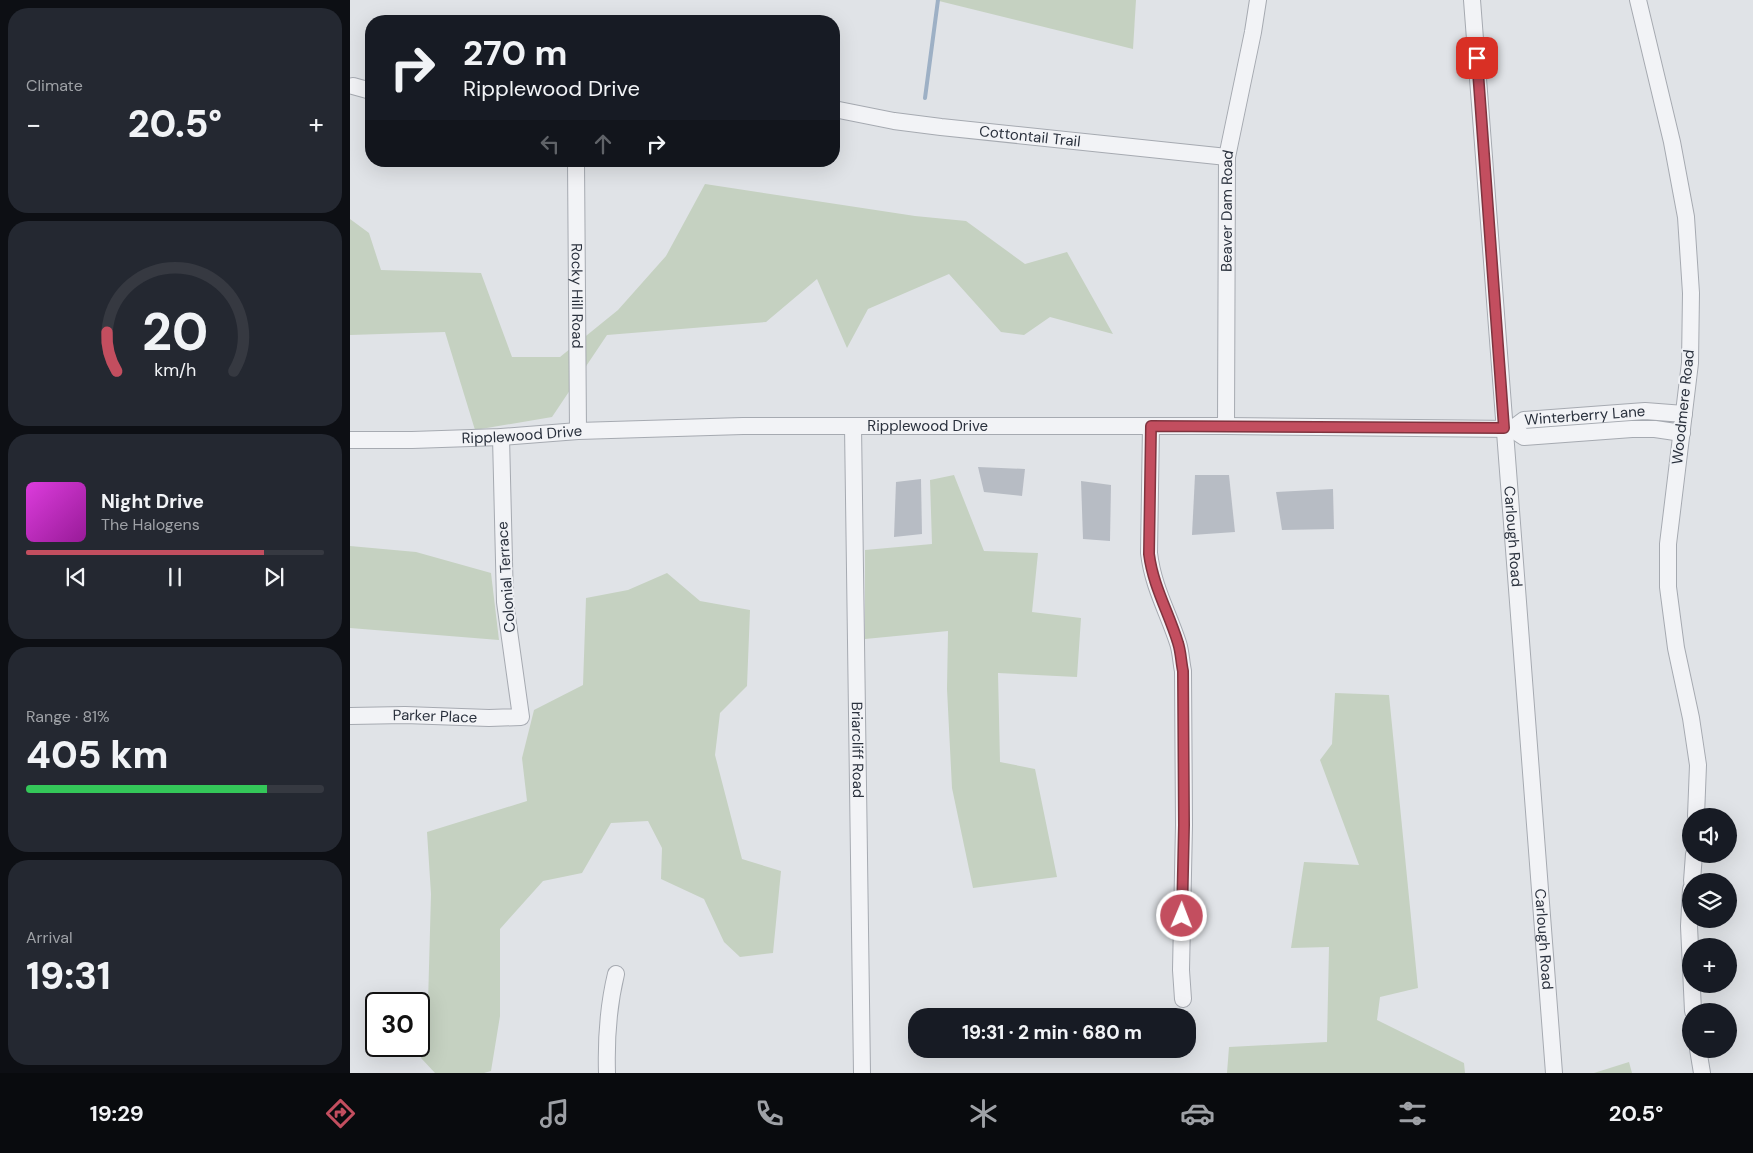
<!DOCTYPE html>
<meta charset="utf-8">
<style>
:root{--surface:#171b24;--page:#242831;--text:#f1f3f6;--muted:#9ea1a6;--line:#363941;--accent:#c34e5f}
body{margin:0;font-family:"DM Sans",sans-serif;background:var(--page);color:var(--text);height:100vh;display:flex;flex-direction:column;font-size:19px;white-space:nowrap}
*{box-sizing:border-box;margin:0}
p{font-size:16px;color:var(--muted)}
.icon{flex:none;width:28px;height:28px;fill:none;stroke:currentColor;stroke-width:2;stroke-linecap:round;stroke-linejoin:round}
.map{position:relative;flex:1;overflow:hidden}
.side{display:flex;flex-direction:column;gap:8px;padding:8px;background:#0d0f14;width:350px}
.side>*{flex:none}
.banner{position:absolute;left:15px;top:15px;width:475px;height:152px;border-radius:20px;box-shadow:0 5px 20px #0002;background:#171b24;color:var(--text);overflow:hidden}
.buttons{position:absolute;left:1332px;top:808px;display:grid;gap:10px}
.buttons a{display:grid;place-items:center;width:55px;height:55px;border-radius:50%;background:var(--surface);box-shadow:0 5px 20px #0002;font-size:25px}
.speed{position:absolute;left:15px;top:992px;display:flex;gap:10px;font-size:25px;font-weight:700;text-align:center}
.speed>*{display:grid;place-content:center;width:65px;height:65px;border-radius:50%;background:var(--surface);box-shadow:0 5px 20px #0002;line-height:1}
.speed .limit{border:2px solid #111;border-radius:8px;background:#fff;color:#111}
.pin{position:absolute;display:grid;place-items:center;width:42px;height:42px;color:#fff;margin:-21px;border-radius:10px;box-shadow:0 2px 8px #0006}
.me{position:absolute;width:55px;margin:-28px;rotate:1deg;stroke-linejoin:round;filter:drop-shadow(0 0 4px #0008)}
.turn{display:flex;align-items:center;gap:18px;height:105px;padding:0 15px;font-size:22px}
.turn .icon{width:65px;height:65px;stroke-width:2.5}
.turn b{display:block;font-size:35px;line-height:42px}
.lanes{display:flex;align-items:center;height:48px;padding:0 15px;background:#0003;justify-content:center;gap:25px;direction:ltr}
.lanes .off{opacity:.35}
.big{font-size:38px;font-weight:800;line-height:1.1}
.side .widget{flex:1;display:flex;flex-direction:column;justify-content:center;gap:8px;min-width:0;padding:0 18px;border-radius:20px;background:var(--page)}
.side .dial{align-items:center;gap:0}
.dial svg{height:130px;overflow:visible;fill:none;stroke:var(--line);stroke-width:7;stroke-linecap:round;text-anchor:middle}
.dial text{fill:var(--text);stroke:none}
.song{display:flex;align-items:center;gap:15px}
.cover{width:60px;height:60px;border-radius:8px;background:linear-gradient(135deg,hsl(300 70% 55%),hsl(300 70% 35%))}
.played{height:5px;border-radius:2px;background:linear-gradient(90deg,var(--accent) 80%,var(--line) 80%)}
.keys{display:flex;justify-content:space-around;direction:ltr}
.heat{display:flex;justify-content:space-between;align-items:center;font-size:28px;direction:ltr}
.charge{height:8px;border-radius:4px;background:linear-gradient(90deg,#34c759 81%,var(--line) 0)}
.trip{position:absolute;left:558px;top:1008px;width:288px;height:50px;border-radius:20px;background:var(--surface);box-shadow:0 5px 20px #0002;font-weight:800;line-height:50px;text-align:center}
.tab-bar{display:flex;height:80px;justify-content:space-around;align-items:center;background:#090b0e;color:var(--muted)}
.tab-bar .icon{width:35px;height:35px}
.tab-bar .active{color:var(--accent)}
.tab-bar b{font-size:22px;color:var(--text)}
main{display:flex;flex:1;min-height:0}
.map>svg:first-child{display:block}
</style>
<main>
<section class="side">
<div class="widget"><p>Climate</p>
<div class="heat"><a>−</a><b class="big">20.5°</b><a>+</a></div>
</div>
<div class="widget dial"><svg viewBox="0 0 100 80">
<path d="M14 69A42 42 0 1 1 86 69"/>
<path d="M14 69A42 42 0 0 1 8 45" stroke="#c34e5f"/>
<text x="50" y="56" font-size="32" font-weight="700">20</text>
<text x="50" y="72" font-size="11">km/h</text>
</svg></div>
<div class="widget">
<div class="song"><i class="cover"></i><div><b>Night Drive</b><p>The Halogens</p></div></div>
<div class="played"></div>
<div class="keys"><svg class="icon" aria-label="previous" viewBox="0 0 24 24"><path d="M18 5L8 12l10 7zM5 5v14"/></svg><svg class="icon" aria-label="pause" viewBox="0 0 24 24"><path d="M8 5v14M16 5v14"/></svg><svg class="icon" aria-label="next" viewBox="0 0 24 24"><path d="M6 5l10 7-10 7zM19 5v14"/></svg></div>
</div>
<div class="widget"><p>Range · 81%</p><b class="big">405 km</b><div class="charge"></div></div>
<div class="widget"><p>Arrival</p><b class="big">19:31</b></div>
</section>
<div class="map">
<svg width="1403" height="1073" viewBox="0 0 1403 1073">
<rect width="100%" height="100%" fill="#e0e3e7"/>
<g fill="#c5d1c1">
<path d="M585,0H786L783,49Z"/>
<path d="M355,184L565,216L616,221L675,264L717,252L763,334L700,317L674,335L651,332L599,274L518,309L497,348L467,279L416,322L257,335L202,417L125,430L95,332L0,335V219L19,233L31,270L131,273L162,357H210L268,310L316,256Z"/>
<path d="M604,475L634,551L688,553L682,612L731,618L727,677L648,673L650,762L685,769L707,877L623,888L602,788L597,689L598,631L515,639V550L582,544L580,480Z"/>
<path d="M0,546L66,552L141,573L149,640L0,628Z"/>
<path d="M317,573L350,601L400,610L397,686L370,713L365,755L392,859L431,871L423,953L390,957L374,942L354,899L311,879L312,848L298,821L261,823L232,873L193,881L150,929V1016L141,1071L134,1073H85L71,1058L78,1003L81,894L77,832L177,801L172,758L184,710L233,685L236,598L278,590Z"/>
<path d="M985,693L1039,695L1068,988L1030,997L1027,1020L1114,1063L1115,1073H877L879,1047L977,1042L979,947L941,948L954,862L1009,865L970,760L982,744Z"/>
<path d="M1279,1062L1282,1073H1244Z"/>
</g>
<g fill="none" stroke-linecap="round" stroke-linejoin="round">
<path stroke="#9db0c5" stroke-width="4" d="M575,98L588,0"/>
</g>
<g fill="#b7bcc4">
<path d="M628,467L675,469L672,496L634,492Z"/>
<path d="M845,475H879L885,532L842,535Z"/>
<path d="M571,479L572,534L544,537L546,482Z"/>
<path d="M731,481L761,485L760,541L733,539Z"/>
<path d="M983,489L984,529L932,530L926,492Z"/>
</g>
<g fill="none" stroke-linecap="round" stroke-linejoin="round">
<g stroke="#a6aab1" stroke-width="18">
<g id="minor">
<path id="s1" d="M1122,0L1204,1073"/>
<path d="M1288,0L1322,142L1336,217L1341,293L1340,363L1318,544V587L1326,648L1341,718L1348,765L1346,816"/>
<path d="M3,86L21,91"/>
<path id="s2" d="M484,109L544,121L591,127L877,157"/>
<path id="s3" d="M226,161L228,431"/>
<path id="s4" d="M503,426L512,1073"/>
<path d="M801,426L799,553C803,587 818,612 828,643C831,652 831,662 833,671L834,825L831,970L833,999"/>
<path id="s5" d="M876,426L877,157L903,32L908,0"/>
<path id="s6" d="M1332,433L1305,429H1282L1174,437L1162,429L1174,420L1295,411L1334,414"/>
<path id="s7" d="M0,440H62L151,437L228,431L393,426H876L1162,429"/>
<path id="s8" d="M0,716L55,715L139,718L171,717L155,602L151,437"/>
<path d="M1342,881L1344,854"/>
<path d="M1341,889L1339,926L1343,1011"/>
<path d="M1348,1049L1352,1073"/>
<path d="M257,1073C256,1040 258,1007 266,974"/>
</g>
</g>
<use href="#minor" stroke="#f2f3f6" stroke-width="16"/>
</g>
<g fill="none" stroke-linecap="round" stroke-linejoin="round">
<g stroke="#7f333e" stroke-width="12">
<path id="route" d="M832,916L834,825L833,671C831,662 831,652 828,643C819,613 803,586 799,554L801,426L1154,428L1127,58"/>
</g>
<use href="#route" stroke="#c34e5f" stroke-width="9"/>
</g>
<g text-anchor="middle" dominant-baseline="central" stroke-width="4" stroke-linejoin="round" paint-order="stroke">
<g font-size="15" fill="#2a313d" stroke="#eff1f5">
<text stroke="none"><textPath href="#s2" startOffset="198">Cottontail Trail</textPath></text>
<text stroke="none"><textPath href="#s5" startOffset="215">Beaver Dam Road</textPath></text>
<text stroke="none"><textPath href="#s3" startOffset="135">Rocky Hill Road</textPath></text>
<text transform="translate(1333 407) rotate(-84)">Woodmere Road</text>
<text stroke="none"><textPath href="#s6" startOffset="249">Winterberry Lane</textPath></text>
<text stroke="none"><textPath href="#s7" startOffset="578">Ripplewood Drive</textPath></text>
<text stroke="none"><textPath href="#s7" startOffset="172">Ripplewood Drive</textPath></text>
<text stroke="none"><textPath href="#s1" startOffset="538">Carlough Road</textPath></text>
<text transform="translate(156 577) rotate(-94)">Colonial Terrace</text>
<text stroke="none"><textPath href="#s8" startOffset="85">Parker Place</textPath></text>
<text stroke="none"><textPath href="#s4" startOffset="324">Briarcliff Road</textPath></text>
<text stroke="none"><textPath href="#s1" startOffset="942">Carlough Road</textPath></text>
</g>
</g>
</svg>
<div class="buttons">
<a><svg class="icon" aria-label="sound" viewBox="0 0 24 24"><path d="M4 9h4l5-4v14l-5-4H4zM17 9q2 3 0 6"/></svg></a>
<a><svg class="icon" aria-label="layers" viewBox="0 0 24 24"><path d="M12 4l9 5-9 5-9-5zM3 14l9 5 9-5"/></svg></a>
<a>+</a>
<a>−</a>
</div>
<div class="speed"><div class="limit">30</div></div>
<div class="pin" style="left:1127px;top:58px;background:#d93025"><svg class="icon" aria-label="arrive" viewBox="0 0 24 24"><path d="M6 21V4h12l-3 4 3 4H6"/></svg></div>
<svg class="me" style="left:832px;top:916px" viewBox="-20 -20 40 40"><circle r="17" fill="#c34e5f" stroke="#fff" stroke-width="3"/><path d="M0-11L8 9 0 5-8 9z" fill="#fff"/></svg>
<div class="trip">19:31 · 2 min · 680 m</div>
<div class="banner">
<div class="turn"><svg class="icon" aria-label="right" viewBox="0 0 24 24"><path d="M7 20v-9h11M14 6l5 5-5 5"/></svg><div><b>270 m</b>Ripplewood Drive</div></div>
<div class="lanes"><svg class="icon off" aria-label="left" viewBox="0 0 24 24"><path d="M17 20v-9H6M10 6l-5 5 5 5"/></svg><svg class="icon off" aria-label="ahead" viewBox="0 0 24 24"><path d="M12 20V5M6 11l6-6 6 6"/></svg><svg class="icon" aria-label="right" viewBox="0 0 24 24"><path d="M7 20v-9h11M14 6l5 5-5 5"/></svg></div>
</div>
</div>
</main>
<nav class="tab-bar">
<b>19:29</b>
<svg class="icon active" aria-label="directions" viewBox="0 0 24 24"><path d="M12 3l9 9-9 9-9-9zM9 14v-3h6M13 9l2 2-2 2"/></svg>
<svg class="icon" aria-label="music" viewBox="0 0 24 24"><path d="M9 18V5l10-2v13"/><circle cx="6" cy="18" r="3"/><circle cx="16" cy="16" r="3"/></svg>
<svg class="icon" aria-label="phone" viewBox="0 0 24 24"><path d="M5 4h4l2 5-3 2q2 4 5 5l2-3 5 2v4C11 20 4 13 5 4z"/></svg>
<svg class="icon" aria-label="climate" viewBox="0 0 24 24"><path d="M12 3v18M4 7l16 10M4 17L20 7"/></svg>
<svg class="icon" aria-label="car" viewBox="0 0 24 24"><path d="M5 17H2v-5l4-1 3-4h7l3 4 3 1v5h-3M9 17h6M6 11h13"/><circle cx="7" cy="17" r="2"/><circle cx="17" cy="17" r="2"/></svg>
<svg class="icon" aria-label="filters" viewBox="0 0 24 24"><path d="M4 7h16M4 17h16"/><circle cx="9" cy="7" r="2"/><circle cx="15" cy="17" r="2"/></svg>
<b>20.5°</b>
</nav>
